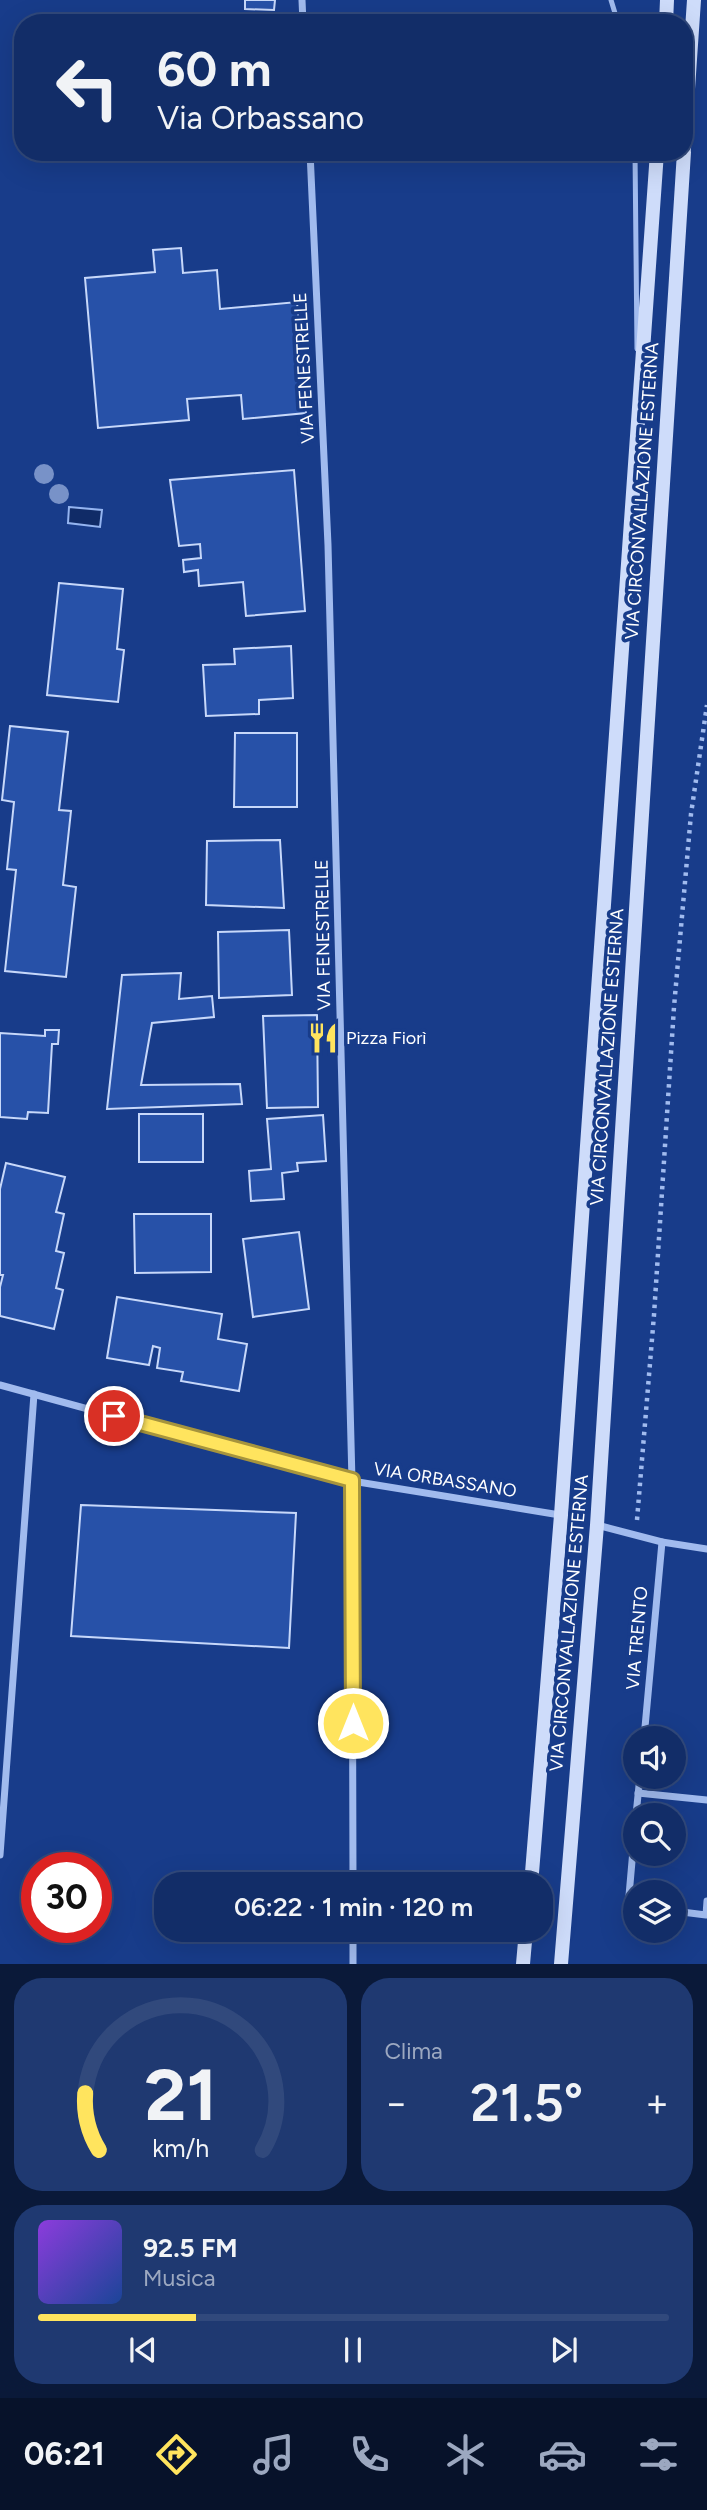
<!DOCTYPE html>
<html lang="it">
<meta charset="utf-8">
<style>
:root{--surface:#122d68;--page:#1f3971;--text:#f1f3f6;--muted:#9ca8c0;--line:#31497c;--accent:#ffe45e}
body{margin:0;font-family:Figtree,sans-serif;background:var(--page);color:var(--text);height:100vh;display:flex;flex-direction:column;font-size:26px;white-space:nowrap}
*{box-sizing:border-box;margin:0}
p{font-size:23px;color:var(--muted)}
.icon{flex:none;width:38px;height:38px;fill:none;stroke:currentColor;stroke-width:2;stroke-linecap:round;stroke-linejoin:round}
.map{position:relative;height:1964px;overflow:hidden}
.drawer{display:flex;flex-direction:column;gap:14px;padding:14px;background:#0a1939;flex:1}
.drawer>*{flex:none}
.guide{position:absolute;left:14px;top:14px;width:679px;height:147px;border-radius:28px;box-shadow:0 7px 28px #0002,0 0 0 2px var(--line);background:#122d68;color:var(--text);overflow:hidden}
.controls{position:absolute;left:623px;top:1726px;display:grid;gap:14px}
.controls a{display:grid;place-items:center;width:63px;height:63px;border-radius:50%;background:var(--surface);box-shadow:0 7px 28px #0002,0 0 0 2px var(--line);font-size:35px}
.speed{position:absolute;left:21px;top:1852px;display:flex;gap:14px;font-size:35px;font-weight:700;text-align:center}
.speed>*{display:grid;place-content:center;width:91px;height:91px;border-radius:50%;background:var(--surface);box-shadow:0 7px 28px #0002,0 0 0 2px var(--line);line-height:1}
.speed .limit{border:10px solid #d22;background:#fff;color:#111}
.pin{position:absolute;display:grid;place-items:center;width:60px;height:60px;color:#fff;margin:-30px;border:4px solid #fff;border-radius:50%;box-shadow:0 2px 7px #0007}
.me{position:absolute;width:77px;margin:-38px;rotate:0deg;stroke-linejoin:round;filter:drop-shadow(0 0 5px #0008)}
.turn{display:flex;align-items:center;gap:24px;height:147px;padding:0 28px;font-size:32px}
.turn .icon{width:91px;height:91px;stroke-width:2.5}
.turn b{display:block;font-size:49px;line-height:60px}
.big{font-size:52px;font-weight:600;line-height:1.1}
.drawer .card{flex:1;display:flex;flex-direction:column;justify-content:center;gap:10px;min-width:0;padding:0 24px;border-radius:28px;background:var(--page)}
.drawer .dial{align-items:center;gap:0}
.dial svg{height:182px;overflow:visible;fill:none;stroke:var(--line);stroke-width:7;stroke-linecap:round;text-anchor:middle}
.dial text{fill:var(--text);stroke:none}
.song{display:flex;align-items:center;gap:21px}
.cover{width:84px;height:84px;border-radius:10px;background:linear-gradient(135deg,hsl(270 70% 55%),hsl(220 70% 35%))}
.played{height:7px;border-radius:4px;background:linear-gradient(90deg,var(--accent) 25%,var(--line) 25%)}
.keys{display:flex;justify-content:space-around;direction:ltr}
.heat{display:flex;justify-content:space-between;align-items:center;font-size:38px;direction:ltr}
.drawer .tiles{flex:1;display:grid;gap:14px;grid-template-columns:1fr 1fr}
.card:last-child{grid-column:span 2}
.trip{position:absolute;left:154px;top:1872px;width:399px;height:70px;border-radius:28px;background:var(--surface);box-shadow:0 7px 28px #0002,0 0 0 2px var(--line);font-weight:600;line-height:70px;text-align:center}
.tabs{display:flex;height:112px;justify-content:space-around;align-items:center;background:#07122a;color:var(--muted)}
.tabs .icon{width:49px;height:49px}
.tabs .current{color:var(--accent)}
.tabs b{font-size:32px;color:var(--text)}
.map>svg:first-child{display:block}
</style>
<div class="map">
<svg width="707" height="1964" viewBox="0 0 707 1964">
<rect width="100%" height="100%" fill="#183c8a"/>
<path fill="#102b67" stroke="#94b4f0" stroke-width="2" d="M69,507L102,510L100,527L68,523Z"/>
<g fill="#2751a8" stroke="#c7d8fa" stroke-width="2">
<path d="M245,0H275L274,10L245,9Z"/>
<path d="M181,248L183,273L217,270L220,309L297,302L306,413L243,419L241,395L187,399L189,420L98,428L85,278L155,272L153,250Z"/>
<path d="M294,470L305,611L246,616L243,582L199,586L198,570L184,572L183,560L201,558L200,544L179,546L170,480Z"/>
<path d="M59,583L123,589L117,649L124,650L118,702L47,695Z"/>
<path d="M291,646L293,698L259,700V714L206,716L203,665L235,664L234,649Z"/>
<path d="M10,726L68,732L59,810L71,811L63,885L76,887L66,977L5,971L16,870L7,869L14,802L2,800Z"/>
<path d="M235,733H297V807H234Z"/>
<path d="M280,840L284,908L206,905L207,841Z"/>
<path d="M289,930L292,995L219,998L218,932Z"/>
<path d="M181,973L179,999L212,996L214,1017L152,1023L141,1085L240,1084L242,1104L107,1109L122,975Z"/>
<path d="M317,1015L318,1107L267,1108L263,1016Z"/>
<path d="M45,1030H59L58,1044H52L48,1113L28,1112L27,1119L0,1117V1033L45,1036Z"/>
<rect x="139" y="1114" width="64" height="48"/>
<path d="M323,1115L326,1161L297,1163L298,1171L282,1173L284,1199L251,1201L249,1171L271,1169L267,1119Z"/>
<path d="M6,1163L65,1177L56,1212L64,1214L56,1251L64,1253L56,1288L63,1290L54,1329L0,1316V1287L3,1275H0V1189Z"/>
<path d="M134,1214H211V1272L135,1273Z"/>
<path d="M299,1232L309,1309L253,1317L243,1239Z"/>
<path d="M117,1297L222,1314L218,1339L247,1344L239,1391L181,1381L183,1372L157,1368L160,1348L153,1346L149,1365L107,1358Z"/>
<path d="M81,1505L296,1513L289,1648L71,1636Z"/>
</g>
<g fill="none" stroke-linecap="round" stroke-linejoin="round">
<path stroke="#a1bbee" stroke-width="4.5" stroke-dasharray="3.5 5" stroke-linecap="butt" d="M637,1520L654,1315L674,1007L691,814L707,705"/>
<g stroke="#a1bbee" stroke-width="5">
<path d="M611,0L618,23"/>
<path d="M635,152L637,349"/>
</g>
<g stroke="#a1bbee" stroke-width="7">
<path d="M302,0L303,23"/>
<path d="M310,152L328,545L352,1481L353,1885"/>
<path d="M0,1385L352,1481L560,1515"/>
<path d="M597,1525L662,1542L707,1549"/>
<path d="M644,1738L662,1542"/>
<path d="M638,1793L707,1800"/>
<path d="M636,1815L640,1776"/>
<path d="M635,1827L628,1907L635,1908"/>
<path d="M0,1855L34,1394"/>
<path d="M674,1911L706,1915L707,1901"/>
<path d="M353,1930V1964"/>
</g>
<g stroke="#cedcfa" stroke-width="14">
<path d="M666,23L667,0"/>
<path d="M684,148L694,0"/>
<path d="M531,1885L561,1515L657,152"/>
<path d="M523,1964L526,1930"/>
<path d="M561,1964L597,1525L684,152"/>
</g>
</g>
<g fill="#7892c8">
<circle cx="44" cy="474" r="10"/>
<circle cx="59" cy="494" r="10"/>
</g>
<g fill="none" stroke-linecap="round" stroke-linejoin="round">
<g stroke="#a6943d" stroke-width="18">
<path id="route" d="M114,1416L352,1480L353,1723"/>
</g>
<use href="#route" stroke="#ffe45e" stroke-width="12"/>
</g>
<defs>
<g id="restaurant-bare" transform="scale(2.415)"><path d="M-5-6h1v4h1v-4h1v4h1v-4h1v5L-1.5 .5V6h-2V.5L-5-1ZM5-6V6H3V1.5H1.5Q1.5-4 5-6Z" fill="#ffe45e" stroke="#183c8a" stroke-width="2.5" paint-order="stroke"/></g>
</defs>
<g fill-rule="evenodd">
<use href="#restaurant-bare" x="323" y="1038"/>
</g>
<g text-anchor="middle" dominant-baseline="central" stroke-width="7" stroke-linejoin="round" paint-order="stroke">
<g font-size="18" fill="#fff" stroke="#183c8a">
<text transform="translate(304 368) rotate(-93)">VIA FENESTRELLE</text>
<text transform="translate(642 491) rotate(-86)">VIA CIRCONVALLAZIONE ESTERNA</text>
<text transform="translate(323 935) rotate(-91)">VIA FENESTRELLE</text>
<text transform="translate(607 1057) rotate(-86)">VIA CIRCONVALLAZIONE ESTERNA</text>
<text transform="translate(445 1480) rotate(9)">VIA ORBASSANO</text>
<text transform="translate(569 1623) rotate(-85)">VIA CIRCONVALLAZIONE ESTERNA</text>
<text transform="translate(637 1638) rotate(-85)">VIA TRENTO</text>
</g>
<g font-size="18" fill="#fff" stroke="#183c8a" text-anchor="start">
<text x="346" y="1038">Pizza Fiorì</text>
</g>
</g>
</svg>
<div class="controls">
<a><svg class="icon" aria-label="sound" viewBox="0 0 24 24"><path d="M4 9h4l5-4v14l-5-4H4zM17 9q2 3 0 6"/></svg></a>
<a><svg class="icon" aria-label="search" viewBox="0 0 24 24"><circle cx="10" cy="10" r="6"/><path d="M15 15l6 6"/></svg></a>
<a><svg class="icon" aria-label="layers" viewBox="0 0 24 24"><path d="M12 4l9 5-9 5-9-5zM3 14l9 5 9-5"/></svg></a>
</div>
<div class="speed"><div class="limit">30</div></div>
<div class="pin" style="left:114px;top:1416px;background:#d93025"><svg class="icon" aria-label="arrive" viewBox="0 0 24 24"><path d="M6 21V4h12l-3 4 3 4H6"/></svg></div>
<svg class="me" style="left:353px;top:1723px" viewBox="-20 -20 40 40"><circle r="17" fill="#ffe45e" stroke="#fff" stroke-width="3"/><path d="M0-11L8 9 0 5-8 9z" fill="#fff"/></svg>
<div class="trip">06:22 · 1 min · 120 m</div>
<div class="guide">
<div class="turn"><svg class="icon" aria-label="left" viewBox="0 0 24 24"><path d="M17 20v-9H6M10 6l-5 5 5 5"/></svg><div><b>60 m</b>Via Orbassano</div></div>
</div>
</div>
<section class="drawer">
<div class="tiles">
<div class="card dial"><svg viewBox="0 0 100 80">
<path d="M14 69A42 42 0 1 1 86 69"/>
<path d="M14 69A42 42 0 0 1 8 44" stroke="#ffe45e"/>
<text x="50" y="56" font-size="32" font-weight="700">21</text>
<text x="50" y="72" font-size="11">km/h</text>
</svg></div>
<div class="card"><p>Clima</p>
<div class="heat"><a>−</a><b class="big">21.5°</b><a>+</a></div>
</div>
<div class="card">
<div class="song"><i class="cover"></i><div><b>92.5 FM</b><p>Musica</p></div></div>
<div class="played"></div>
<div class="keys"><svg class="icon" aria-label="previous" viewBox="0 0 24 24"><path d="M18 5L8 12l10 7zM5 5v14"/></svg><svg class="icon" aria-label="pause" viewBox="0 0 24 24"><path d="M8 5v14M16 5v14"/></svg><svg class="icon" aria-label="next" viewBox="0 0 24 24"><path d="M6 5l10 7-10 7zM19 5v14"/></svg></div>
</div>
</div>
</section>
<nav class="tabs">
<b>06:21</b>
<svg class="icon current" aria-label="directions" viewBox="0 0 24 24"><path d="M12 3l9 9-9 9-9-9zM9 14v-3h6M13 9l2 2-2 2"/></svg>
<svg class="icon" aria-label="music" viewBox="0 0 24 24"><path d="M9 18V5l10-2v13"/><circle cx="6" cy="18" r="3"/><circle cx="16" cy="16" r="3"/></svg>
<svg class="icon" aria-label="phone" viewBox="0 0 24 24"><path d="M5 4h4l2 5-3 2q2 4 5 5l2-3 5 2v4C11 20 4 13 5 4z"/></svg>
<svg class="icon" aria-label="climate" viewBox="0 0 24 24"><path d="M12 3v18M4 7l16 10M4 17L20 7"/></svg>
<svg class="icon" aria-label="car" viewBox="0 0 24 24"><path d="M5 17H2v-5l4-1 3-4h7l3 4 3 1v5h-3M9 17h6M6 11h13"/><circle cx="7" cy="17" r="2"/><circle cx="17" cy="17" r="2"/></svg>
<svg class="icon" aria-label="filters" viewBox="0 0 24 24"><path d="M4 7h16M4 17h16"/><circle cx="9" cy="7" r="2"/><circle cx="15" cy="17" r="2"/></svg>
</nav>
